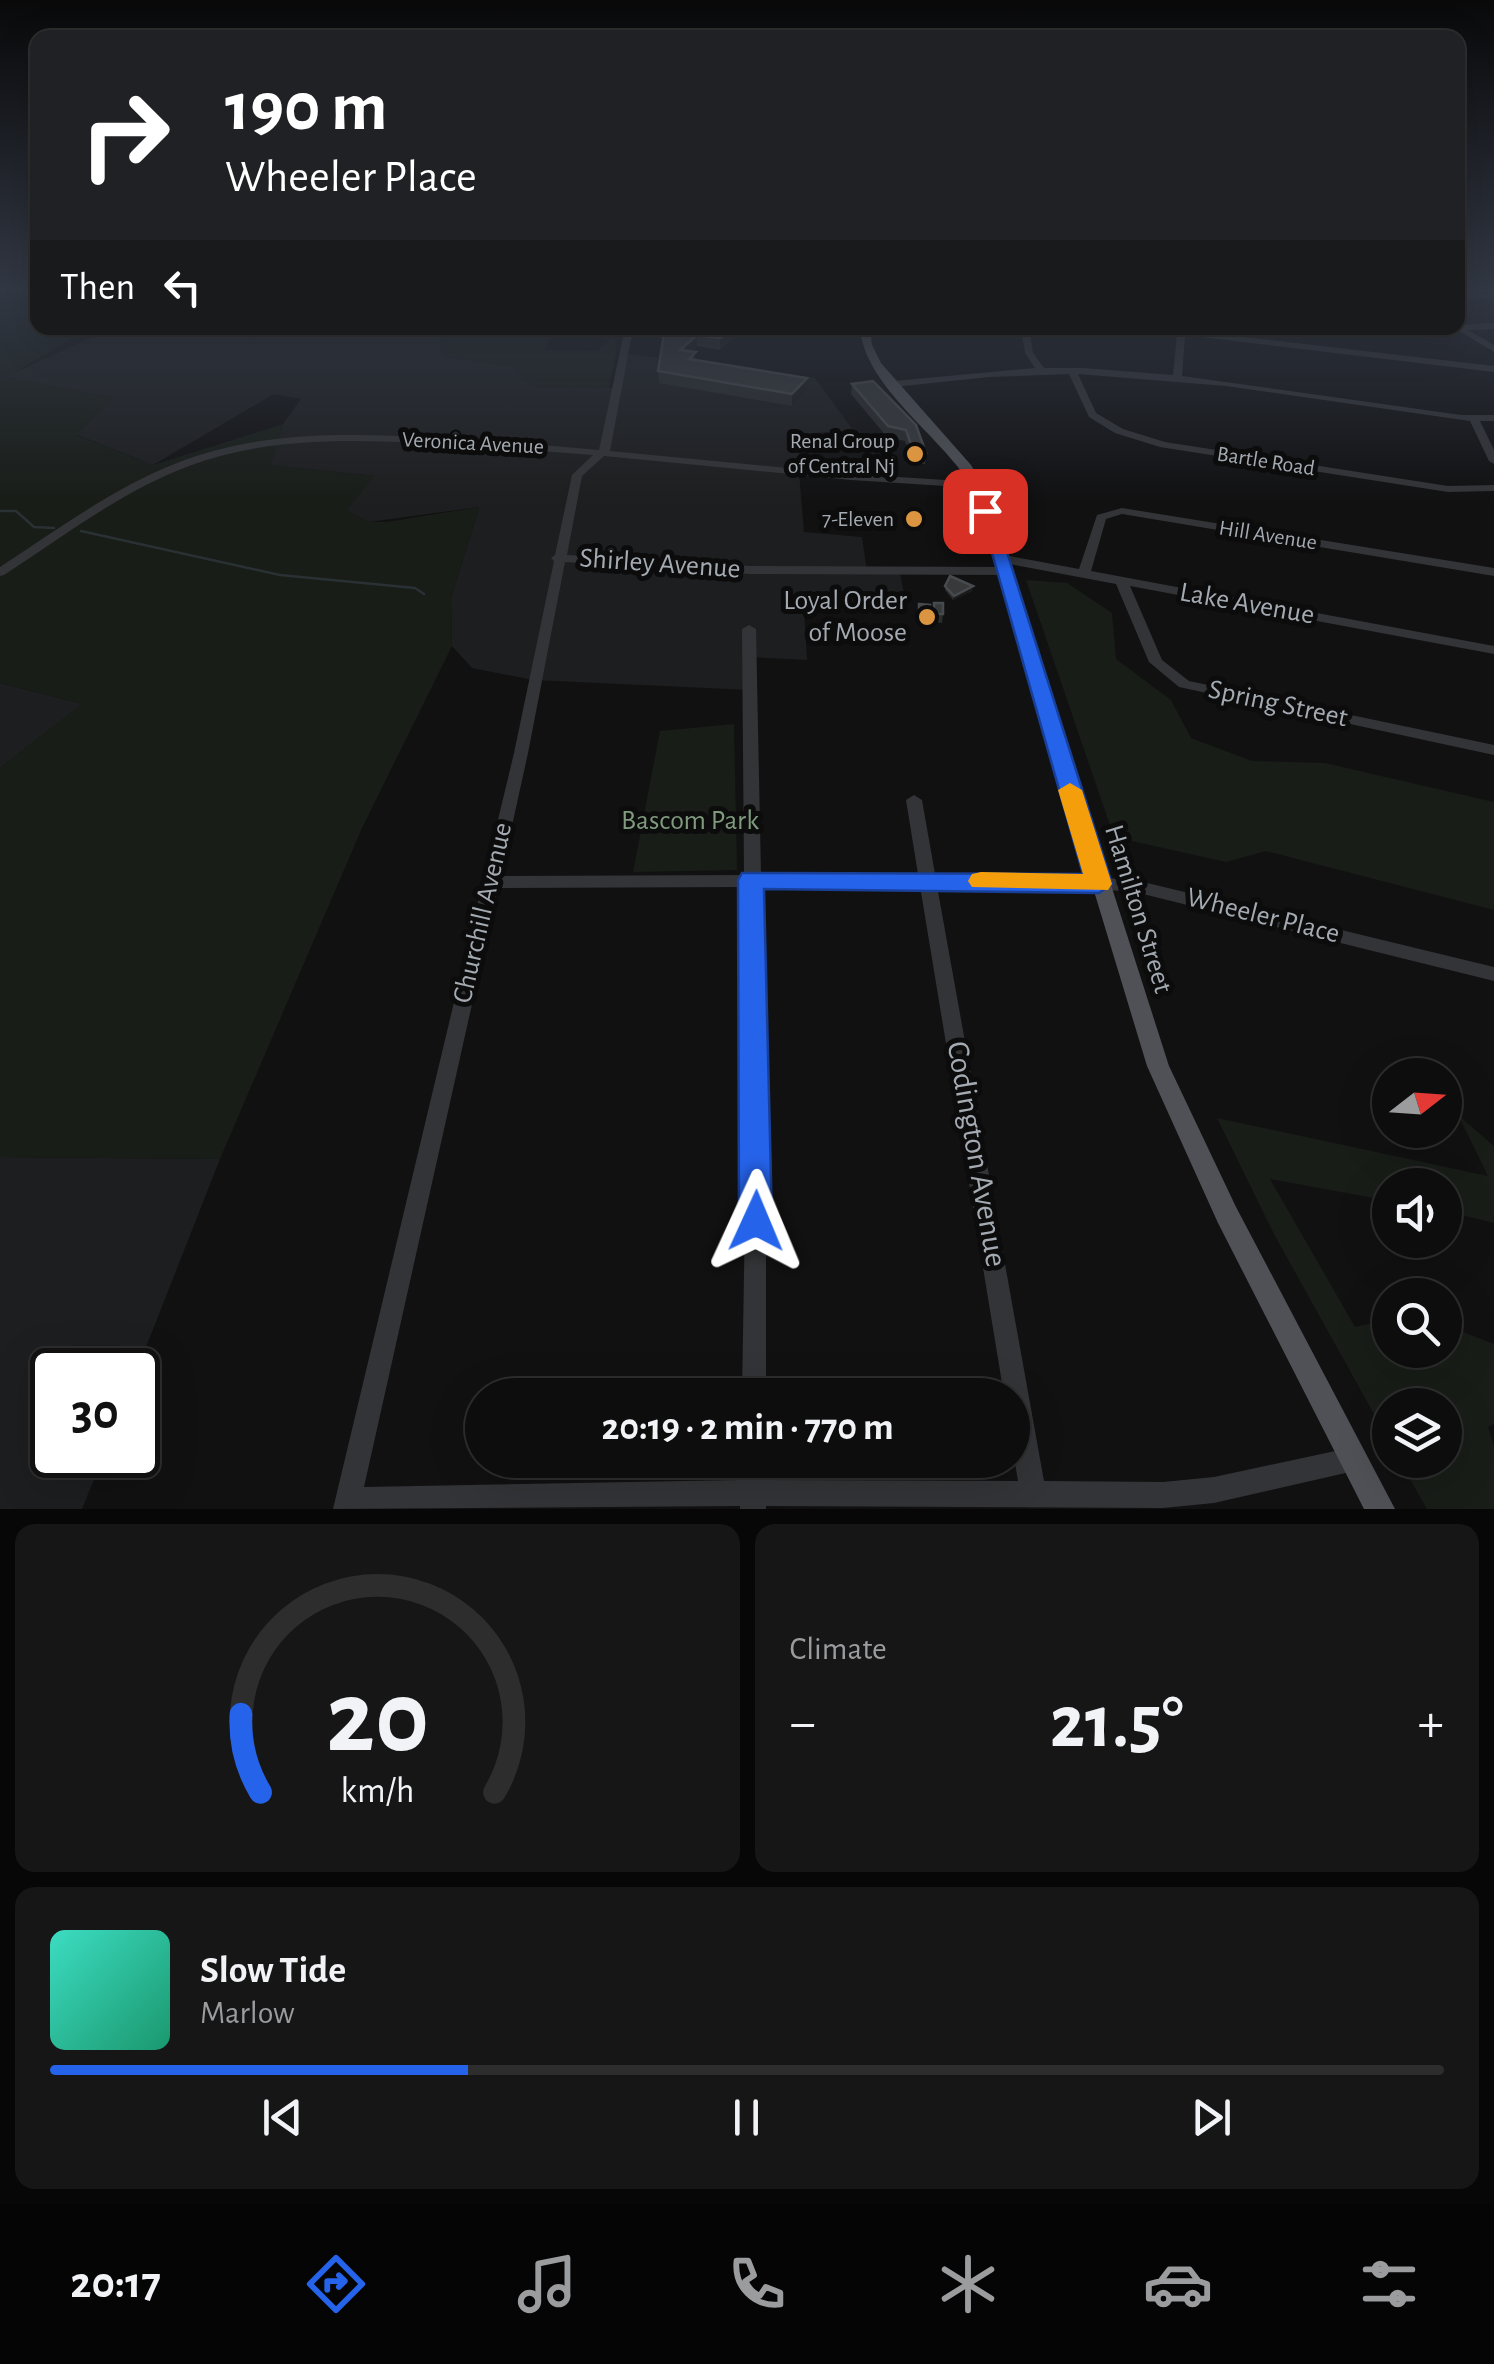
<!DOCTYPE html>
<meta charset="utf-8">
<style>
:root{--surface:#0d0d0e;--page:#161617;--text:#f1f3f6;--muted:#9a9c9e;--line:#2d2d2e;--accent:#2563eb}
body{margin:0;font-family:"Alegreya Sans",sans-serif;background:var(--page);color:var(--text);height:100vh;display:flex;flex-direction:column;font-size:38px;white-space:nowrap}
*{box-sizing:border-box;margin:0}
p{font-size:32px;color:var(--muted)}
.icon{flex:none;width:55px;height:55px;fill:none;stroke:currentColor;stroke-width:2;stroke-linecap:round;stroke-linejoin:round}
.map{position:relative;height:1509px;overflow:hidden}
.side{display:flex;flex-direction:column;gap:15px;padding:15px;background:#070708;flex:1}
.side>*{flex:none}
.banner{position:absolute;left:30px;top:30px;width:1435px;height:305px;border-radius:20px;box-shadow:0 10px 40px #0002,0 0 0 2px var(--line);background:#202124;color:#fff;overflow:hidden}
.needle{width:65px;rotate:73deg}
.fabs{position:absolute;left:1372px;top:1058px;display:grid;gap:20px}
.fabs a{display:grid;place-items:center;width:90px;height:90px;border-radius:50%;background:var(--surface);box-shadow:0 10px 40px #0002,0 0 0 2px var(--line);font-size:50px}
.speed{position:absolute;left:30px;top:1348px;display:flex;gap:20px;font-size:50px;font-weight:700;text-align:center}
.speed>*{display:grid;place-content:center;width:130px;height:130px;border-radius:50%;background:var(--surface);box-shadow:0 10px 40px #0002,0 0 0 2px var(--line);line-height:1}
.speed .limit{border:5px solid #111;border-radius:15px;background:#fff;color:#111}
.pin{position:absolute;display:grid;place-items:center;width:85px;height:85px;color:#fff;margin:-42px;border-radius:20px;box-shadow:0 5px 15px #0006}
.me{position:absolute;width:110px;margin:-55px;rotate:1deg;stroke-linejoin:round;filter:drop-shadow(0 0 8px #0008)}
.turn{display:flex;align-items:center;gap:35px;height:210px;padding:0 30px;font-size:45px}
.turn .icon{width:130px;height:130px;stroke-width:2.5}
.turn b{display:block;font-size:70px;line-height:85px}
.then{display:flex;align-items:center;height:95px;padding:0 30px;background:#0003;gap:20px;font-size:38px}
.big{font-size:75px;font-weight:600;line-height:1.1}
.side .widget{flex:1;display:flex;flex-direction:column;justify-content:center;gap:15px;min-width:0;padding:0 35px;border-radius:20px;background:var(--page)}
.side .dial{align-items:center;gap:0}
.dial svg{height:260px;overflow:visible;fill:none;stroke:var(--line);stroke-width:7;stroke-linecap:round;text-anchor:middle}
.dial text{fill:var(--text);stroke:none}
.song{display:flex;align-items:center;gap:30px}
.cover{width:120px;height:120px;border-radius:15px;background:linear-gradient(135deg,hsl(170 70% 55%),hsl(160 70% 35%))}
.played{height:10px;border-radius:5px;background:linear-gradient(90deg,var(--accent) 30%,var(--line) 30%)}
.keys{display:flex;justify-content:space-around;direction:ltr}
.heat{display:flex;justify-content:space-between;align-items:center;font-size:55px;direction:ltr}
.side .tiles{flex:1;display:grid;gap:15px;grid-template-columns:1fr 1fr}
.widget:last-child{grid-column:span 2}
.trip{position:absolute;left:465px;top:1378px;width:565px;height:100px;border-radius:50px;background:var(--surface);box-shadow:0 10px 40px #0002,0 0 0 2px var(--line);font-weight:600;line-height:100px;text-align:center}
.dock{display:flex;height:160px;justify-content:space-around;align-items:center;background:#050506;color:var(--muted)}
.dock .icon{width:70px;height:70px}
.dock .selected{color:var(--accent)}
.dock b{font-size:45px;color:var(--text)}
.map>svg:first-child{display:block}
</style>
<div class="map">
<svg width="1494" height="1509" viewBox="0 0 1494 1509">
<rect width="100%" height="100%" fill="#111112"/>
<g fill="#1d1e1f">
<path d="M112,328H439L442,356L512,366L532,386L616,388L622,353L815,378L853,430L815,433L799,472L804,532L862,537L867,572L900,573L907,609L804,611L807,660L748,657L750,690L533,680L472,668L452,646L451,598L479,507L369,522L345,510L374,476L270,465L283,424L301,399L274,394L153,465L75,434L113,398L5,377Z"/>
<path d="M0,683L83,704L0,768Z"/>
<path d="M0,1157L220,1159L137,1370H52V1455H104L82,1509H0Z"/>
</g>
<g fill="#181d18">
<path d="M0,302L37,308L38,328H90L7,377L114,398L76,435L153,465L283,424L271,465L375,476L346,510L369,522H386L479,507L451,598L452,646L362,828L220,1159L0,1157V768L82,704L0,683Z"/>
<path d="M439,328H554L544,350L598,351L614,335L617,346L609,388L532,386L512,366L442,356Z"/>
<path d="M1026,580L1067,583L1112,613L1116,659L1171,700L1191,738L1252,761L1325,763L1494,802V910L1266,851L1226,862L1114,837Z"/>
<path d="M734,724L737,870L633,872L660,731Z"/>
<path d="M1458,1115L1494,1146V1223L1445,1211V1185H1390V1201L1270,1179L1355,1327L1390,1319V1350H1445V1325L1494,1344V1424L1488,1427L1494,1446V1509H1427L1399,1460H1445V1405H1390V1443L1275,1236L1217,1118L1488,1176Z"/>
</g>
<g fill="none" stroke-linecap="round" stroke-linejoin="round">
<g stroke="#293134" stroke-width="2.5">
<path d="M0,511H16L34,527L54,528"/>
<path d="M81,531L280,575L415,588L424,594"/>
</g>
<g fill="#333437" fill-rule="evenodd">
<rect x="1458" y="294" width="36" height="4"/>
<path d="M1494,323V329L1468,330L1494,345V352L1458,330L1406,333L1334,331L1330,328H1458V325Z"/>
<path d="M625,328H633L610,451L851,474L977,482L982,485L977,488L851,480L604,456L582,476L567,555L750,566L1003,567L1009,571L1003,575L750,574L565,562L528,753L501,876L744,875L742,629L749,625L756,629L761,875L918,874L906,800L914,795L922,800L935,874L1131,879L1494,967V981L1131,891L937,886L1044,1481L1163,1482L1214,1477L1354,1447L1363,1451L1367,1460L1363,1469L1214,1503L1163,1508L766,1506V1509H740V1506L333,1509L482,885L481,882L484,878L514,753L554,561L551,558L555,555L572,475L593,455C539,451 486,447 432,444C350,439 267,437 189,466C122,491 64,536 4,575L0,576V567C57,530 113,488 177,463C261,430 351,433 440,438C493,441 546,445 599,450ZM920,886L1004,1395H1012V1446L1018,1481L766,1480V1460H740V1480L364,1487L498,888L744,887L746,1151L742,1395H766V1151L761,887Z"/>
<path d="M1021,328H1029L1033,353L1044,368H1084L1173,375L1177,334L1150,331L1146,328H1167L1494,366V372L1185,335L1182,376L1461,415H1494V421H1480L1494,450V464L1489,461L1470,421L1226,386L1078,374L1096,413L1123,429L1165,442L1448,486L1494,485V491L1448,492L1160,447L1115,433L1089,417L1069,374L989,377L894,387L889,384L894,381L1035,368L1025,353Z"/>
<path d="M1122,508L1494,568V576L1122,514L1106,519L1091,571L1494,646V654L1130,586L1162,660L1189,681L1494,745V755L1179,687L1149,662L1116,584L999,562L993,558L999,554L1079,569L1097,515Z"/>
</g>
<path fill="#4f5156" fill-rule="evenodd" d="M860,328H870L872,345L881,363L971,465L983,485L1169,1066L1236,1207L1395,1509H1364L1218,1223L1147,1066L971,485C940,435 865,387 860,328Z"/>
</g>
<g fill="#2a2c2d">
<path d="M661,329L736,335L720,350L697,346L692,352L696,360L807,391L792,406L659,383L658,371L663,341H662Z"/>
<path d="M873,381L926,453L925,464H913L905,441L887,437L851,394L852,384Z"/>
<path d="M945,586L972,591L953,600L945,590Z"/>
<path d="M934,603L943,614L942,623L933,622Z"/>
<path d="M919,604L930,616L929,625H918Z"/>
</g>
<g fill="#1b1b1c">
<path d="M732,328H736V335L720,350V338Z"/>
<path d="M697,335V346L681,362L680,350Z"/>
<path d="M807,378V391L792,406V394Z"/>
<path d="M973,586L972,591L953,600L954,596Z"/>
</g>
<g fill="#37393b" stroke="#484b4e" stroke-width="2.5">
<path d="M664,328H732L720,338L697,335L680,350L696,352L689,359L807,378L792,394L658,371L664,334L669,330L661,329Z"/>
<path d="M873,381L916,425L926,453H914L906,430L888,426L852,384Z"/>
<path d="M950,576L973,586L954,596L945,586Z"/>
<rect x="934" y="603" width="9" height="11"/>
<path d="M919,604L930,605V616H919Z"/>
</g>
<linearGradient id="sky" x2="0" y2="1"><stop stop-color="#09090a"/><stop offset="0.58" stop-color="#323844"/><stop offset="1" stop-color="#323844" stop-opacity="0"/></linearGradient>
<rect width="1494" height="501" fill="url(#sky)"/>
<path fill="#2563eb" stroke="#184099" stroke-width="2.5" d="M979,507L994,511L1112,884L1099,893L764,889L772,1221L767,1232L756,1236L744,1232L739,1221L738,880L742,873L1083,874Z"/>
<path fill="#f59e0b" d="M1070,783L1082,790L1112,884L1108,890L972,887L968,881L972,874L981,872L1083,874L1058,790Z"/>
<g fill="#db9540" stroke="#0c0c0d" stroke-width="4">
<circle cx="915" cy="454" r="10"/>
<circle cx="914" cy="519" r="10"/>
<circle cx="927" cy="617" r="10"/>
</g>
<g text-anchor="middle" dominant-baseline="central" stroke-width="10" stroke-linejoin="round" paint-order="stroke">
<g font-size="22" fill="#a4aab1" stroke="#0c0c0d" text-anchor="end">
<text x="895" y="441">Renal Group<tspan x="895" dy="25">of Central Nj</tspan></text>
<text x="894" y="519">7-Eleven</text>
</g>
<g font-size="22" fill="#a4aab1" stroke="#0c0c0d">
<text transform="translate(473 443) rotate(3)">Veronica Avenue</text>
<text transform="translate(1266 461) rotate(9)">Bartle Road</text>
<text transform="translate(1268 535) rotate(9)">Hill Avenue</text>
</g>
<g font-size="28" fill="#a4aab1" stroke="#0c0c0d">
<text transform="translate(660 564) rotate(4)">Shirley Avenue</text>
<text transform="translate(1247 604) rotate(10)">Lake Avenue</text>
<text transform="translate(1278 704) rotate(12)">Spring Street</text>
<text transform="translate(1138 909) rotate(73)">Hamilton Street</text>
<text transform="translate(483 913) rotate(-77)">Churchill Avenue</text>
<text transform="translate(1263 916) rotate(14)">Wheeler Place</text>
</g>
<g font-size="28" fill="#a4aab1" stroke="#0c0c0d" text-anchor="end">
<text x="907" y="601">Loyal Order<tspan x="907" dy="32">of Moose</tspan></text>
</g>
<g font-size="28" fill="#7f9a7d" stroke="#0c0c0d">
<text x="690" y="821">Bascom Park</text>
</g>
<g font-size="32" fill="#a4aab1" stroke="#0c0c0d">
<text transform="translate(977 1154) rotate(80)">Codington Avenue</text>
</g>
</g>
</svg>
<div class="fabs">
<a><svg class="needle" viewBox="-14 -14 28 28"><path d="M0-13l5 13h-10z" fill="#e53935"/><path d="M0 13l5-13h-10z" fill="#9a9c9e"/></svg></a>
<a><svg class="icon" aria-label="sound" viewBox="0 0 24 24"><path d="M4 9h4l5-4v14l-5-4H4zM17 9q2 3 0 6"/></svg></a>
<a><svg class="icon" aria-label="search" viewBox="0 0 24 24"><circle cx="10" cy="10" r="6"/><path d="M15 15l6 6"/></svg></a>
<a><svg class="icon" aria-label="layers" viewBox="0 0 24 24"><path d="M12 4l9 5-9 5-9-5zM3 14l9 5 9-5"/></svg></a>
</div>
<div class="speed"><div class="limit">30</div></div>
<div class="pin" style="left:985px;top:511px;background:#d93025"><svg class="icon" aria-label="arrive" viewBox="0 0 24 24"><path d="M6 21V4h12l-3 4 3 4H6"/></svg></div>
<svg class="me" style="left:756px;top:1221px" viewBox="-20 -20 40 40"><path d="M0-17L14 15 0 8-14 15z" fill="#2563eb" stroke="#fff" stroke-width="4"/></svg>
<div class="trip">20:19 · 2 min · 770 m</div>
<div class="banner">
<div class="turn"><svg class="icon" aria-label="right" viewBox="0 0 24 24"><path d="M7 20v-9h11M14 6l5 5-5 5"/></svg><div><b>190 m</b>Wheeler Place</div></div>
<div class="then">Then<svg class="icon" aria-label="left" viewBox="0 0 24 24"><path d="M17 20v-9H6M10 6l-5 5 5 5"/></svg></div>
</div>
</div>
<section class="side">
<div class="tiles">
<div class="widget dial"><svg viewBox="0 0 100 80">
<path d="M14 69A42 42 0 1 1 86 69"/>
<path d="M14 69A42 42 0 0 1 8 45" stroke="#2563eb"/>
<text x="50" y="56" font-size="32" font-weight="700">20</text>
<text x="50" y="72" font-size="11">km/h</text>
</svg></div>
<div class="widget"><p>Climate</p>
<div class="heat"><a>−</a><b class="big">21.5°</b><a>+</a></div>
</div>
<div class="widget">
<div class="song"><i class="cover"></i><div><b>Slow Tide</b><p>Marlow</p></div></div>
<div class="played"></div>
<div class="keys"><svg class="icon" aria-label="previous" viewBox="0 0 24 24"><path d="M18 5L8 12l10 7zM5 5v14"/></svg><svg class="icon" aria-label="pause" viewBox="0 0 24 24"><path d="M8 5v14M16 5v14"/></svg><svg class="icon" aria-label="next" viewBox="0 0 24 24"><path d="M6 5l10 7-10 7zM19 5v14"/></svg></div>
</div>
</div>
</section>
<nav class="dock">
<b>20:17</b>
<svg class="icon selected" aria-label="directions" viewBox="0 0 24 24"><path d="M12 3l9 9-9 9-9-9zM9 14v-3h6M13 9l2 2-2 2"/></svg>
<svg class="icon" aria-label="music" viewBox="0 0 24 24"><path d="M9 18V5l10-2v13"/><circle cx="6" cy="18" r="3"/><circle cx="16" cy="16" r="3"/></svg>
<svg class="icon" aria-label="phone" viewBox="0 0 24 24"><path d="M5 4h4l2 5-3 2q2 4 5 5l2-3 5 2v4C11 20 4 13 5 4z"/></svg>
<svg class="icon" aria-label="climate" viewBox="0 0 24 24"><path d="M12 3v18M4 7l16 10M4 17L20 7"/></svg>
<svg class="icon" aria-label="car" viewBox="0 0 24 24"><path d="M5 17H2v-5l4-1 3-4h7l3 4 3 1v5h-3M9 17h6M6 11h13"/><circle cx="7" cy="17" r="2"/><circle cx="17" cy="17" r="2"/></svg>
<svg class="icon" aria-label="filters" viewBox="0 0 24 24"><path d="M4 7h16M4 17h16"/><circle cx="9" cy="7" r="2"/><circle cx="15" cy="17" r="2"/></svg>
</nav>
